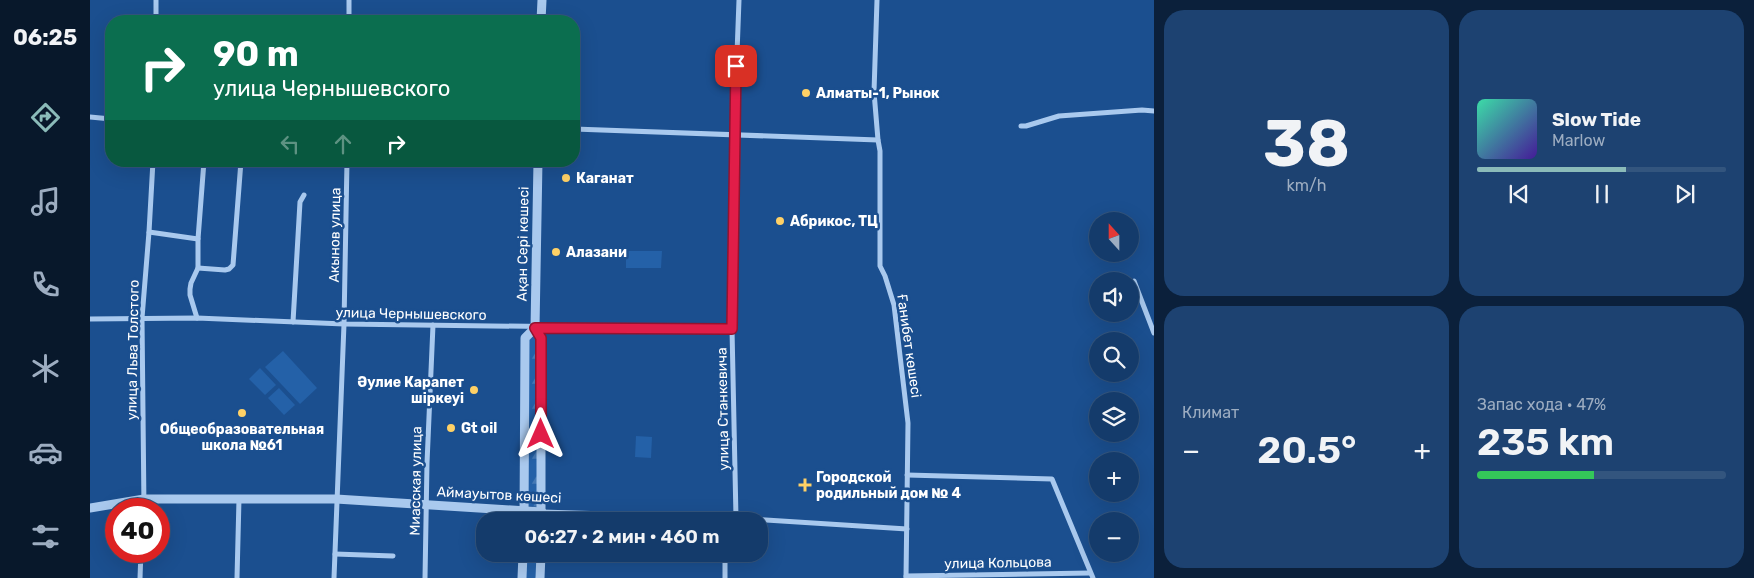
<!DOCTYPE html>
<html lang="ru">
<meta charset="utf-8">
<style>
:root{--surface:#143b6b;--page:#1d4271;--text:#f1f3f6;--muted:#9dadc1;--line:#33557e;--accent:#8bbbb9}
body{margin:0;font-family:Rubik,sans-serif;background:var(--page);color:var(--text);height:100vh;display:flex;flex-direction:column;font-size:19px;white-space:nowrap}
*{box-sizing:border-box;margin:0}
p{font-size:16px;color:var(--muted)}
.icon{flex:none;width:28px;height:28px;fill:none;stroke:currentColor;stroke-width:2;stroke-linecap:round;stroke-linejoin:round}
.map{position:relative;flex:1;overflow:hidden}
.drawer{display:flex;flex-direction:column;gap:10px;padding:10px;background:#0b203b;width:600px}
.drawer>*{flex:none}
.banner{position:absolute;left:15px;top:15px;width:475px;height:152px;border-radius:20px;box-shadow:0 5px 20px #0002,0 0 0 1px var(--line);background:#0b6e4f;color:#fff;overflow:hidden}
.needle{width:32px;rotate:339deg}
.controls{position:absolute;left:999px;top:212px;display:grid;gap:10px}
.controls a{display:grid;place-items:center;width:50px;height:50px;border-radius:50%;background:var(--surface);box-shadow:0 5px 20px #0002,0 0 0 1px var(--line);font-size:25px}
.speed{position:absolute;left:15px;top:498px;display:flex;gap:10px;font-size:25px;font-weight:700;text-align:center}
.speed>*{display:grid;place-content:center;width:65px;height:65px;border-radius:50%;background:var(--surface);box-shadow:0 5px 20px #0002,0 0 0 1px var(--line);line-height:1}
.speed .limit{border:8px solid #d22;background:#fff;color:#111}
.pin{position:absolute;display:grid;place-items:center;width:42px;height:42px;color:#fff;margin:-21px;border-radius:10px;box-shadow:0 2px 8px #0006}
.me{position:absolute;width:55px;margin:-28px;rotate:0deg;stroke-linejoin:round;filter:drop-shadow(0 0 4px #0008)}
.turn{display:flex;align-items:center;gap:18px;height:105px;padding:0 25px;font-size:22px}
.turn .icon{width:65px;height:65px;stroke-width:2.5}
.turn b{display:block;font-size:35px;line-height:42px}
.lanes{display:flex;align-items:center;height:48px;padding:0 25px;background:#0003;justify-content:center;gap:25px;direction:ltr}
.lanes .off{opacity:.35}
.big{font-size:38px;font-weight:600;line-height:1.1}
.drawer .tile{flex:1;display:flex;flex-direction:column;justify-content:center;gap:8px;min-width:0;padding:0 18px;border-radius:20px;background:var(--page)}
.drawer .dial{align-items:center;gap:0}
.dial b{font-size:65px;line-height:1}
.song{display:flex;align-items:center;gap:15px}
.cover{width:60px;height:60px;border-radius:8px;background:linear-gradient(135deg,hsl(160 70% 55%),hsl(260 70% 35%))}
.played{height:5px;border-radius:2px;background:linear-gradient(90deg,var(--accent) 60%,var(--line) 60%)}
.keys{display:flex;justify-content:space-around;direction:ltr}
.heat{display:flex;justify-content:space-between;align-items:center;font-size:28px;direction:ltr}
.charge{height:8px;border-radius:4px;background:linear-gradient(90deg,#34c759 47%,var(--line) 0)}
.drawer .tiles{flex:1;display:grid;gap:10px;grid-template-columns:repeat(2,1fr)}
.trip{position:absolute;left:386px;top:512px;width:292px;height:50px;border-radius:20px;background:var(--surface);box-shadow:0 5px 20px #0002,0 0 0 1px var(--line);font-weight:600;line-height:50px;text-align:center}
main{display:flex;flex:1;min-height:0}
.tabs{display:flex;flex-direction:column;width:90px;justify-content:space-around;align-items:center;background:#08182b;color:var(--muted)}
.tabs .icon{width:35px;height:35px}
.tabs .current{color:var(--accent)}
.tabs b{font-size:22px;color:var(--text)}
.map>svg:first-child{display:block}
</style>
<main>
<nav class="tabs">
<b>06:25</b>
<svg class="icon current" aria-label="directions" viewBox="0 0 24 24"><path d="M12 3l9 9-9 9-9-9zM9 14v-3h6M13 9l2 2-2 2"/></svg>
<svg class="icon" aria-label="music" viewBox="0 0 24 24"><path d="M9 18V5l10-2v13"/><circle cx="6" cy="18" r="3"/><circle cx="16" cy="16" r="3"/></svg>
<svg class="icon" aria-label="phone" viewBox="0 0 24 24"><path d="M5 4h4l2 5-3 2q2 4 5 5l2-3 5 2v4C11 20 4 13 5 4z"/></svg>
<svg class="icon" aria-label="climate" viewBox="0 0 24 24"><path d="M12 3v18M4 7l16 10M4 17L20 7"/></svg>
<svg class="icon" aria-label="car" viewBox="0 0 24 24"><path d="M5 17H2v-5l4-1 3-4h7l3 4 3 1v5h-3M9 17h6M6 11h13"/><circle cx="7" cy="17" r="2"/><circle cx="17" cy="17" r="2"/></svg>
<svg class="icon" aria-label="filters" viewBox="0 0 24 24"><path d="M4 7h16M4 17h16"/><circle cx="9" cy="7" r="2"/><circle cx="15" cy="17" r="2"/></svg>
</nav>
<div class="map">
<svg width="1064" height="578" viewBox="0 0 1064 578">
<defs>
<pattern id="forest-firs" width="22" height="20" patternUnits="userSpaceOnUse" patternTransform="scale(1.25)"><rect width="22" height="20" fill="#2461a8"/><path d="M5 1l3.5 6h-7zM16 11l3.5 6h-7z" fill="#4579b5"/></pattern>
</defs>
<rect width="100%" height="100%" fill="#1b4f8f"/>
<g fill="#2461a8">
<path d="M536,251H572L571,268H536Z"/>
<path d="M193,351L227,388L210,404L175,367Z"/>
<path d="M170,368L186,385L175,395L159,379Z"/>
<path d="M189,388L205,405L194,415L178,398Z"/>
<path d="M546,436L562,437L561,458L545,457Z"/>
</g>
<g fill="url(#forest-firs)">
<path d="M445,335L448,341V507L438,506L439,340Z"/>
<rect x="436" y="554" width="11" height="24"/>
</g>
<g fill="none" stroke-linecap="round" stroke-linejoin="round">
<g stroke="#a9c9ee" stroke-width="5">
<path d="M66,0V21"/>
<path d="M787,0L784,92L788,140L790,151V266L795,276L804,305L818,423L816,578"/>
<path d="M259,21V0"/>
<path d="M0,117L21,119"/>
<path d="M931,126H936L969,116L1052,110L1064,111"/>
<path d="M484,129L788,140"/>
<path d="M112,161L151,164"/>
<path d="M59,232L108,239"/>
<path d="M108,268L135,270L139,269L143,265L151,161"/>
<path d="M1044,281L1064,333"/>
<path d="M107,318L100,295V289L101,283L108,268V239L114,161"/>
<path d="M0,319L107,318L254,324L642,329"/>
<path d="M203,322L210,202L214,195"/>
<path d="M817,475L962,479L1003,578"/>
<path d="M54,509L52,318L59,232L63,161"/>
<path d="M452,512L646,518L817,529"/>
<path d="M646,518L642,329L644,134L649,0"/>
<path d="M245,554L303,556"/>
<path d="M816,576L1000,573"/>
<path d="M50,578L51,551"/>
<path d="M147,578L149,499"/>
<path d="M244,578L254,324L257,161"/>
<path d="M335,578L337,463L343,325"/>
<path d="M635,578V554"/>
</g>
<g stroke="#a9c9ee" stroke-width="9">
<path d="M451,21L452,0"/>
<path d="M448,161L445,328L451,338V521"/>
<path d="M0,508L54,499H246L452,512"/>
<path d="M434,521L435,338L445,328"/>
<path d="M432,578L433,554"/>
<path d="M450,578L451,554"/>
</g>
</g>
<g fill="none" stroke-linecap="round" stroke-linejoin="round">
<g stroke="#92132f" stroke-width="12">
<path id="route" d="M451,434V338L445,328L642,329L646,66"/>
</g>
<use href="#route" stroke="#e11d48" stroke-width="9"/>
</g>
<g fill="#ffd166" stroke="#1b4f8f" stroke-width="2">
<circle cx="716" cy="93" r="5"/>
<circle cx="476" cy="178" r="5"/>
<circle cx="690" cy="221" r="5"/>
<circle cx="466" cy="252" r="5"/>
<circle cx="384" cy="390" r="5"/>
<circle cx="152" cy="413" r="5"/>
<circle cx="361" cy="428" r="5"/>
<path d="M712.5 477.5h5v5h5v5h-5v5h-5v-5h-5v-5h5z"/>
</g>
<g text-anchor="middle" dominant-baseline="central" stroke-width="5" stroke-linejoin="round" paint-order="stroke">
<g font-size="14" font-weight="bold" fill="#fff" stroke="#1b4f8f" text-anchor="start">
<text x="726" y="93">Алматы-1, Рынок</text>
<text x="486" y="178">Каганат</text>
<text x="700" y="221">Абрикос, ТЦ</text>
<text x="476" y="252">Алазани</text>
<text x="374" y="382" text-anchor="end">Әулие Карапет<tspan x="374" dy="16">шіркеуі</tspan></text>
<text x="371" y="428">Gt oil</text>
<text x="152" y="429" text-anchor="middle">Общеобразовательная<tspan x="152" dy="16">школа №61</tspan></text>
<text x="726" y="477">Городской<tspan x="726" dy="16">родильный дом № 4</tspan></text>
</g>
<g font-size="14" fill="#fff" stroke="#1b4f8f">
<text transform="translate(245 235) rotate(-89)">Акынов улица</text>
<text transform="translate(433 244) rotate(-89)">Ақан Сері көшесі</text>
<text transform="translate(321 314) rotate(1)">улица Чернышевского</text>
<text transform="translate(819 346) rotate(82)">Ғанибет көшесі</text>
<text transform="translate(43 350) rotate(-89)">улица Льва Толстого</text>
<text transform="translate(633 409) rotate(-91)">улица Станкевича</text>
<text transform="translate(326 481) rotate(-89)">Миасская улица</text>
<text transform="translate(409 495) rotate(3)">Аймауытов көшесі</text>
<text transform="translate(908 563) rotate(-1)">улица Кольцова</text>
</g>
</g>
</svg>
<div class="controls">
<a><svg class="needle" viewBox="-14 -14 28 28"><path d="M0-13l5 13h-10z" fill="#e53935"/><path d="M0 13l5-13h-10z" fill="#9dadc1"/></svg></a>
<a><svg class="icon" aria-label="sound" viewBox="0 0 24 24"><path d="M4 9h4l5-4v14l-5-4H4zM17 9q2 3 0 6"/></svg></a>
<a><svg class="icon" aria-label="search" viewBox="0 0 24 24"><circle cx="10" cy="10" r="6"/><path d="M15 15l6 6"/></svg></a>
<a><svg class="icon" aria-label="layers" viewBox="0 0 24 24"><path d="M12 4l9 5-9 5-9-5zM3 14l9 5 9-5"/></svg></a>
<a>+</a>
<a>−</a>
</div>
<div class="speed"><div class="limit">40</div></div>
<div class="pin" style="left:646px;top:66px;background:#d93025"><svg class="icon" aria-label="arrive" viewBox="0 0 24 24"><path d="M6 21V4h12l-3 4 3 4H6"/></svg></div>
<svg class="me" style="left:451px;top:434px" viewBox="-20 -20 40 40"><path d="M0-17L14 15 0 8-14 15z" fill="#e11d48" stroke="#fff" stroke-width="4"/></svg>
<div class="trip">06:27 · 2 мин · 460 m</div>
<div class="banner">
<div class="turn"><svg class="icon" aria-label="right" viewBox="0 0 24 24"><path d="M7 20v-9h11M14 6l5 5-5 5"/></svg><div><b>90 m</b>улица Чернышевского</div></div>
<div class="lanes"><svg class="icon off" aria-label="left" viewBox="0 0 24 24"><path d="M17 20v-9H6M10 6l-5 5 5 5"/></svg><svg class="icon off" aria-label="ahead" viewBox="0 0 24 24"><path d="M12 20V5M6 11l6-6 6 6"/></svg><svg class="icon" aria-label="right" viewBox="0 0 24 24"><path d="M7 20v-9h11M14 6l5 5-5 5"/></svg></div>
</div>
</div>
<section class="drawer">
<div class="tiles">
<div class="tile dial"><b>38</b><p>km/h</p></div>
<div class="tile">
<div class="song"><i class="cover"></i><div><b>Slow Tide</b><p>Marlow</p></div></div>
<div class="played"></div>
<div class="keys"><svg class="icon" aria-label="previous" viewBox="0 0 24 24"><path d="M18 5L8 12l10 7zM5 5v14"/></svg><svg class="icon" aria-label="pause" viewBox="0 0 24 24"><path d="M8 5v14M16 5v14"/></svg><svg class="icon" aria-label="next" viewBox="0 0 24 24"><path d="M6 5l10 7-10 7zM19 5v14"/></svg></div>
</div>
<div class="tile"><p>Климат</p>
<div class="heat"><a>−</a><b class="big">20.5°</b><a>+</a></div>
</div>
<div class="tile"><p>Запас хода · 47%</p><b class="big">235 km</b><div class="charge"></div></div>
</div>
</section>
</main>
